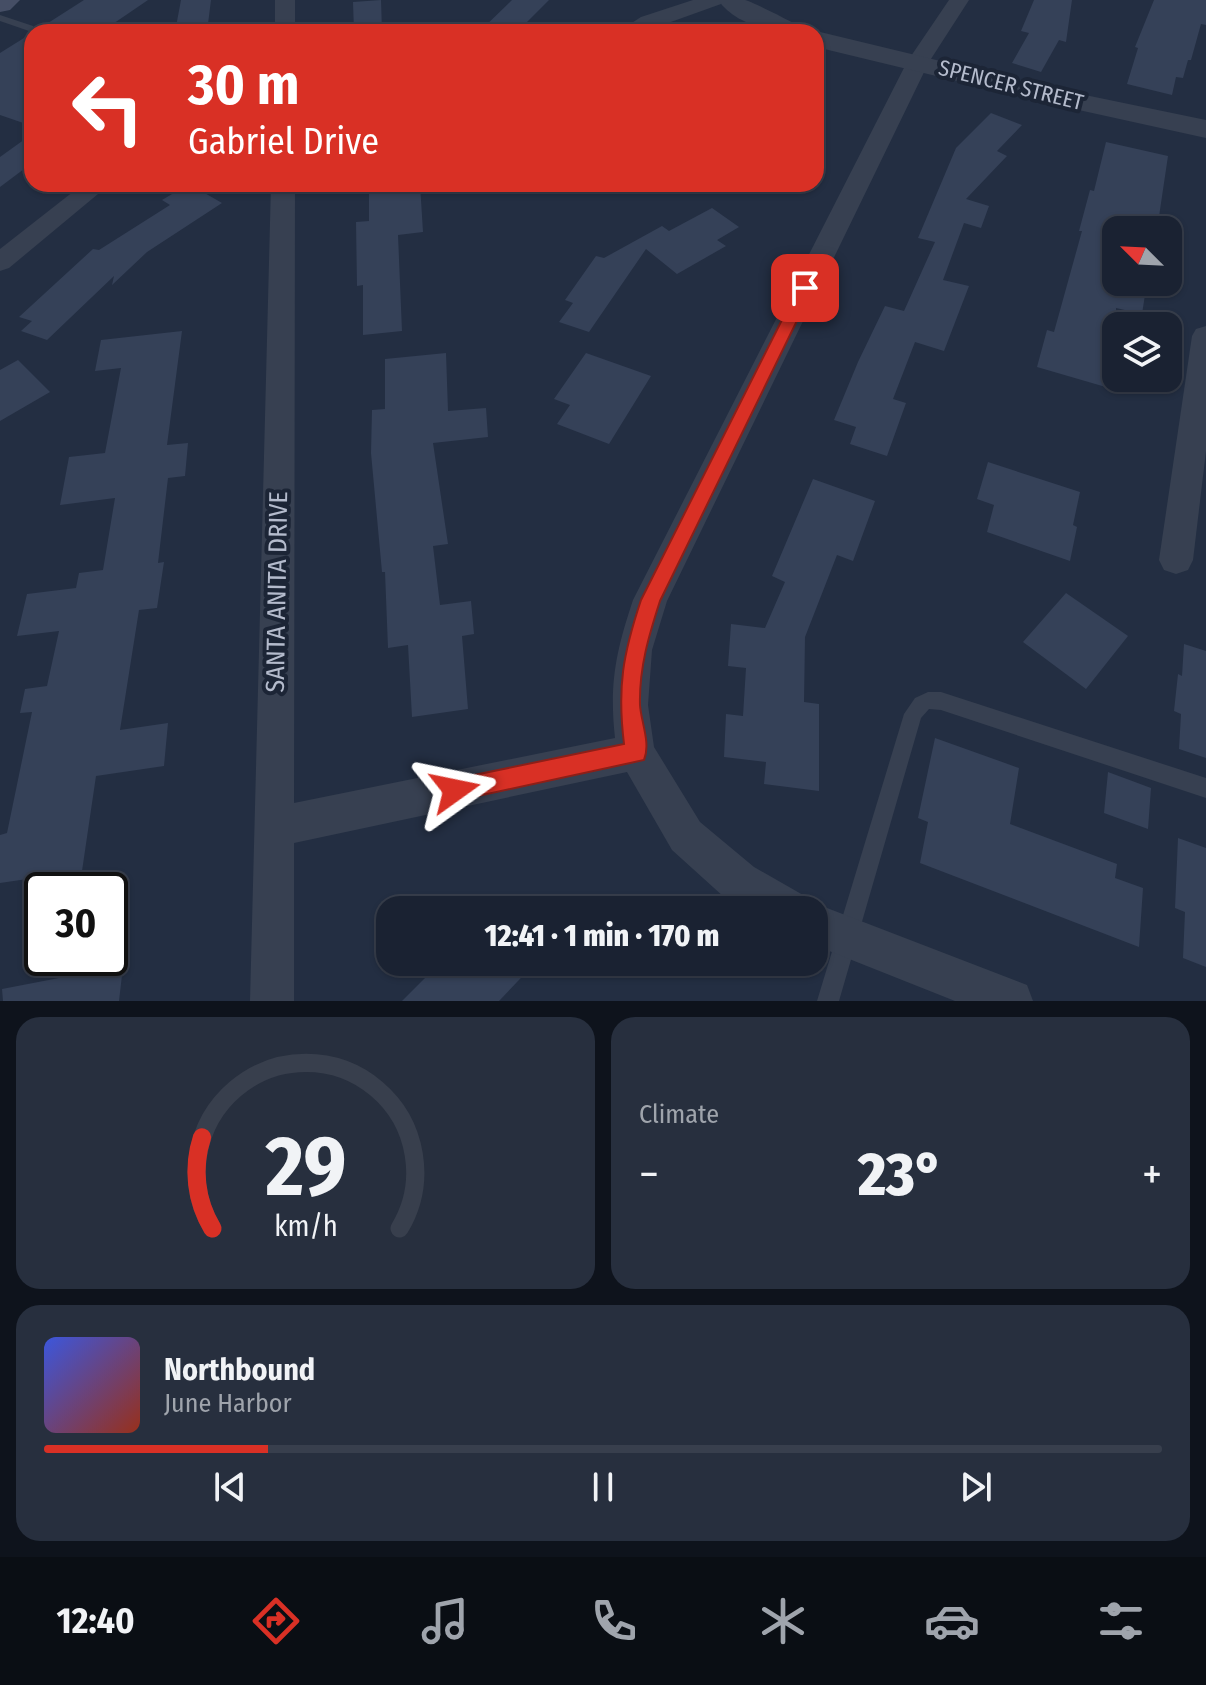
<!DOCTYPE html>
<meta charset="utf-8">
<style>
:root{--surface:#1a2232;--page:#272f3e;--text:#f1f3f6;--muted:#9fa4ac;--line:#383f4d;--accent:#d93025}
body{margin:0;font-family:"Fira Sans Condensed",sans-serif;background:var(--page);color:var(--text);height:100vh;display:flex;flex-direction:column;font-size:30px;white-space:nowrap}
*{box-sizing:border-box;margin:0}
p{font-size:26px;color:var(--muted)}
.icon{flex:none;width:44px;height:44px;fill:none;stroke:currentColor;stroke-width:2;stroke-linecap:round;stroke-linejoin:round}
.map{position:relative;height:1001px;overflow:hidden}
.details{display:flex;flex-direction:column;gap:16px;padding:16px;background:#0e131c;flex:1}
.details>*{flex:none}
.guide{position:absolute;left:24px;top:24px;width:800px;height:168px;border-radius:24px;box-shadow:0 2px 6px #0004,0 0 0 2px var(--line);background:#d93025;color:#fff;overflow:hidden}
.needle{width:52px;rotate:294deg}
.buttons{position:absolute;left:1102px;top:216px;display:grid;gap:16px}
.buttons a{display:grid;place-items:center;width:80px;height:80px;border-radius:16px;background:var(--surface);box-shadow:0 2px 6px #0004,0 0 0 2px var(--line);font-size:40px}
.speed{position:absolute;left:24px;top:872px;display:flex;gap:16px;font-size:40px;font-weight:700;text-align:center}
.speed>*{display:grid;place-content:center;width:104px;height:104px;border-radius:50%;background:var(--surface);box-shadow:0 2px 6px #0004,0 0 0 2px var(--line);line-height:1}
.speed .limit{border:4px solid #111;border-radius:12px;background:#fff;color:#111}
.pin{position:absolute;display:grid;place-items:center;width:68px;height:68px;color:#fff;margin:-34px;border-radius:16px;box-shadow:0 4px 12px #0006}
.me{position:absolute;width:88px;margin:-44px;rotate:78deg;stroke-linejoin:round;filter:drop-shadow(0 0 6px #0008)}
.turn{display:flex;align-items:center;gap:28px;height:168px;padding:0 32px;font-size:36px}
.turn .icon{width:104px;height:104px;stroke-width:2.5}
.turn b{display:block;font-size:56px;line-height:68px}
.big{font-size:60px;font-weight:800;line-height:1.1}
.details .widget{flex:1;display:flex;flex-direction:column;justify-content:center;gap:12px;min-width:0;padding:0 28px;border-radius:24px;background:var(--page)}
.details .dial{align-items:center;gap:0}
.dial svg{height:208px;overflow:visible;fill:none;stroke:var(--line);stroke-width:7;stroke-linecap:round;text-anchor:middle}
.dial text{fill:var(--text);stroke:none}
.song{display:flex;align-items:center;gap:24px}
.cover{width:96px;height:96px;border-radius:12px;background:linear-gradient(135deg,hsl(230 70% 55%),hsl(10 70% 35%))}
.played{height:8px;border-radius:4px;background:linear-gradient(90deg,var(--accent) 20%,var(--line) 20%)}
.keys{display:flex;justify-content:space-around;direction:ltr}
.heat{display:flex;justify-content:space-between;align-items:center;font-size:44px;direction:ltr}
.details .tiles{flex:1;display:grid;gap:16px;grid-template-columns:1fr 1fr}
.widget:last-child{grid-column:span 2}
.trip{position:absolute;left:376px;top:896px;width:452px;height:80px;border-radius:24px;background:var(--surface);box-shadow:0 2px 6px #0004,0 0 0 2px var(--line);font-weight:800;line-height:80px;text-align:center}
.tabs{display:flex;height:128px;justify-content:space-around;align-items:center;background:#0a0e14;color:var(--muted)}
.tabs .icon{width:56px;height:56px}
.tabs .on{color:var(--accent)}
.tabs b{font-size:36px;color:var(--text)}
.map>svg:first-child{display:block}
</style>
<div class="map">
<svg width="1206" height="1001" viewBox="0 0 1206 1001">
<rect width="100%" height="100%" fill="#232e42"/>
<g fill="#354158">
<path d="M84,0H148L101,32H34Z"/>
<path d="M181,0H211L207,32H175Z"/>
<path d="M381,0L382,32H354L353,2Z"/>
<path d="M512,0H549L517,32H479Z"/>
<path d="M1034,0H1072L1066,42L1059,40L1041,72L1012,63L1029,33L1021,31Z"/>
<path d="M1154,0H1206V25L1201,24L1191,60H1188L1183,78L1176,77L1172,95L1127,84L1138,48L1135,47Z"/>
<path d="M32,33V126L0,115V53Z"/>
<path d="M991,113L1022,125L997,151L1007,156L966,199L989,206L981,228L964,223L943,280L969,286L944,351L915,342L893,399L906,403L887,456L850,444L856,427L834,420L858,362L885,306L904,311L935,242L918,238L956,148Z"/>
<path d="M32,134V163L0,187V157Z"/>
<path d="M1106,142L1168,156L1157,230H1116V282H1147L1142,314L1116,308V390L1037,367L1047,330L1054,332L1082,231H1079L1090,190L1094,191Z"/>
<path d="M189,184L222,203L147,252L112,285L114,276L47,340L21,331L32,321L19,317L93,249L99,250L170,205L162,200Z"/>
<path d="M369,184H420L423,232L398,235L402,331L363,335V285L357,286L356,222L369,221Z"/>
<path d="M712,208L739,227L717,240L726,246L677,274L646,249L589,332L559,322L573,303L565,300L596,256L604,258L662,226L669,231Z"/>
<path d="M182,331L167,445L188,443L185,476L168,478L158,563L164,562L157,608L139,610L120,730L168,723L164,766L96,776L82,871L0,883V835L7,833L32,712L20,713L25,689L47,686L59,631L17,636L27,594L76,588L79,573L103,570L115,498L60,505L69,457L105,453L121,368L95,371L101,340Z"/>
<path d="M446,353L448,411L486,408L488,437L433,443L448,544L433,546L440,605L471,601L474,634L462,636L468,709L412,717L408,645L388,648L385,572H382L371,453L372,410L385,409V359Z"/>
<path d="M586,353L651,376L609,444L557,424L570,405L554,399Z"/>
<path d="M18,360L50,392L0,421V370Z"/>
<path d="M988,462L1080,492L1073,525L1077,527L1070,561L987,532L994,505L977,499Z"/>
<path d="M813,479L875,501L853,561L837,555L805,637L804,702L819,704V791L764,784L766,762L724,757L726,714L743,716L746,668L728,666L731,624L765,628L785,582L772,576Z"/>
<path d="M1066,593L1128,636L1086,689L1023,642Z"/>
<path d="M1184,644L1206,651V758L1179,749L1181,714L1174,711L1178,674L1182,676Z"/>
<path d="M935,738L1019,768L1010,824L1117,864L1115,878L1143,888L1139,947L920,863L928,822L918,818Z"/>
<path d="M1108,772L1151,788L1148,829L1104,813Z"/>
<path d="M1178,838L1206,848V967L1183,958L1185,912L1175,908Z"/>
<path d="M62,958H124L119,1001H3L2,989L59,978Z"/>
<path d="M441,962H536L499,1001H402Z"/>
</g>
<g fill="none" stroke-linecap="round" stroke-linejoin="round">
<g fill="#374051" fill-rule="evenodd">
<path d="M0,15L33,26L34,28L29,31L0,21Z"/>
<path d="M928,692H941L1206,778V798L941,710L929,709L921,718L839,1001H817L904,714L915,698Z"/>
</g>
<g fill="#374051" fill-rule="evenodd">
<rect x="275" y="0" width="20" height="32"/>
<path d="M693,0H724L721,4L643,32H618L641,17Z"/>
<path d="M949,0H969L929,62L667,601L652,650L648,705L654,747L700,822L754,867L803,895L807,906L814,903L1027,985L1033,1001H955L814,945V910H748L724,897L672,850L627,772L294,843V1001H250L271,184H295L294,803L615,738C609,684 616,651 633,600L907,62Z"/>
<path d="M83,184H110L9,268L0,271V249Z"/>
<path d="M1206,326V451L1193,560L1188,570L1176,574L1164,570L1159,560L1192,336L1196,329Z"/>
</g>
<g fill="#374051" fill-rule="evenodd">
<path d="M718,0C727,0 736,0 745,0C751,1 805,28 808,32C777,32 738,28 718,0Z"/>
<path d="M816,31L1056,89L1206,120V138L1056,105L816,47V32H813Z"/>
</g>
<path fill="#454e65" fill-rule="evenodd" d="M0,0H20L10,10L0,12Z"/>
</g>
<path fill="#d93025" stroke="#8d1f18" stroke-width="2" d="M805,283L813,288L660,601C649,635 639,668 640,705C641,722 651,743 644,760L455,801L447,798L444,790L447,782L455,779L624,744C617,687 623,654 641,600L798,288Z"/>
<g text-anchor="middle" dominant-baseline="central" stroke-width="8" stroke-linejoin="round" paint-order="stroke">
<g font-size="22" fill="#b4bbcc" stroke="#1c2536">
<text transform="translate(1011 85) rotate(14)">SPENCER STREET</text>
</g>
<g font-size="26" fill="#b4bbcc" stroke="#1c2536">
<text transform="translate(277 592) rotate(-89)">SANTA ANITA DRIVE</text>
</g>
</g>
</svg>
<div class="buttons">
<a><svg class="needle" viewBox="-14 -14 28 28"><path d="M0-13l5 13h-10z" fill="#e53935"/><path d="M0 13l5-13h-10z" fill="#9fa4ac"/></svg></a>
<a><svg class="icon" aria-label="layers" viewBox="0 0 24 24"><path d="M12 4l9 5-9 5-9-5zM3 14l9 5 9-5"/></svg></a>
</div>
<div class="speed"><div class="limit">30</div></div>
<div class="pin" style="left:805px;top:288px;background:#d93025"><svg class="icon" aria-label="arrive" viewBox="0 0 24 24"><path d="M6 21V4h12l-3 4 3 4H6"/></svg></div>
<svg class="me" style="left:455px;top:790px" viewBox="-20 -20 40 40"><path d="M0-17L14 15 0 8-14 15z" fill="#d93025" stroke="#fff" stroke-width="4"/></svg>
<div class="trip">12:41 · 1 min · 170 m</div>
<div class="guide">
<div class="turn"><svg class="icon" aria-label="left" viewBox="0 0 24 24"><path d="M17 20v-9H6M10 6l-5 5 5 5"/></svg><div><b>30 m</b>Gabriel Drive</div></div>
</div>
</div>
<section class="details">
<div class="tiles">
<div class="widget dial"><svg viewBox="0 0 100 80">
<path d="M14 69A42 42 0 1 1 86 69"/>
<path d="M14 69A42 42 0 0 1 10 34" stroke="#d93025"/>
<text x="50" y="56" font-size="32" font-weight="700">29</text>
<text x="50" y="72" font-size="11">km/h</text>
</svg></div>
<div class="widget"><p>Climate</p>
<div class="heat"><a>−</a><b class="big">23°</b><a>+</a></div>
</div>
<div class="widget">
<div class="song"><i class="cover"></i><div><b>Northbound</b><p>June Harbor</p></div></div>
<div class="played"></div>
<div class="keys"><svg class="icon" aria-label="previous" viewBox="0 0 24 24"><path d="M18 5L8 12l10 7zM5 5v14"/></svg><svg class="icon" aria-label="pause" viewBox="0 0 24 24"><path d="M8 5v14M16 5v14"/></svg><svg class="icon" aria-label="next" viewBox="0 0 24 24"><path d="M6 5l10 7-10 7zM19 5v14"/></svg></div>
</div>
</div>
</section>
<nav class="tabs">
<b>12:40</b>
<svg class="icon on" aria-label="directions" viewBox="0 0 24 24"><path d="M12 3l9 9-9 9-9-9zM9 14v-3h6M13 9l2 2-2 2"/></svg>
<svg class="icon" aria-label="music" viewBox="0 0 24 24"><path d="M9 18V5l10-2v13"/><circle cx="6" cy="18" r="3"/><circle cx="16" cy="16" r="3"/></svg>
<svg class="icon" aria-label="phone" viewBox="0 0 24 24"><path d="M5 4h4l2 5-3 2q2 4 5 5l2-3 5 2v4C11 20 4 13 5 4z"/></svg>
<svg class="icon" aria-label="climate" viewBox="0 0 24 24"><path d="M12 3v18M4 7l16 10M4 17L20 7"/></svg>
<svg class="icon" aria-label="car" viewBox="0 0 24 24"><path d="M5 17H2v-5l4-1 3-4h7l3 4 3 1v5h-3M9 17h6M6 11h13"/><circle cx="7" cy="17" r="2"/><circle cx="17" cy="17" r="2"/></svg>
<svg class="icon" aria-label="filters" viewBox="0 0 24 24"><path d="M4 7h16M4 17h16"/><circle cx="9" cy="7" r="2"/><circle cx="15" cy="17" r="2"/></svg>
</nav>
